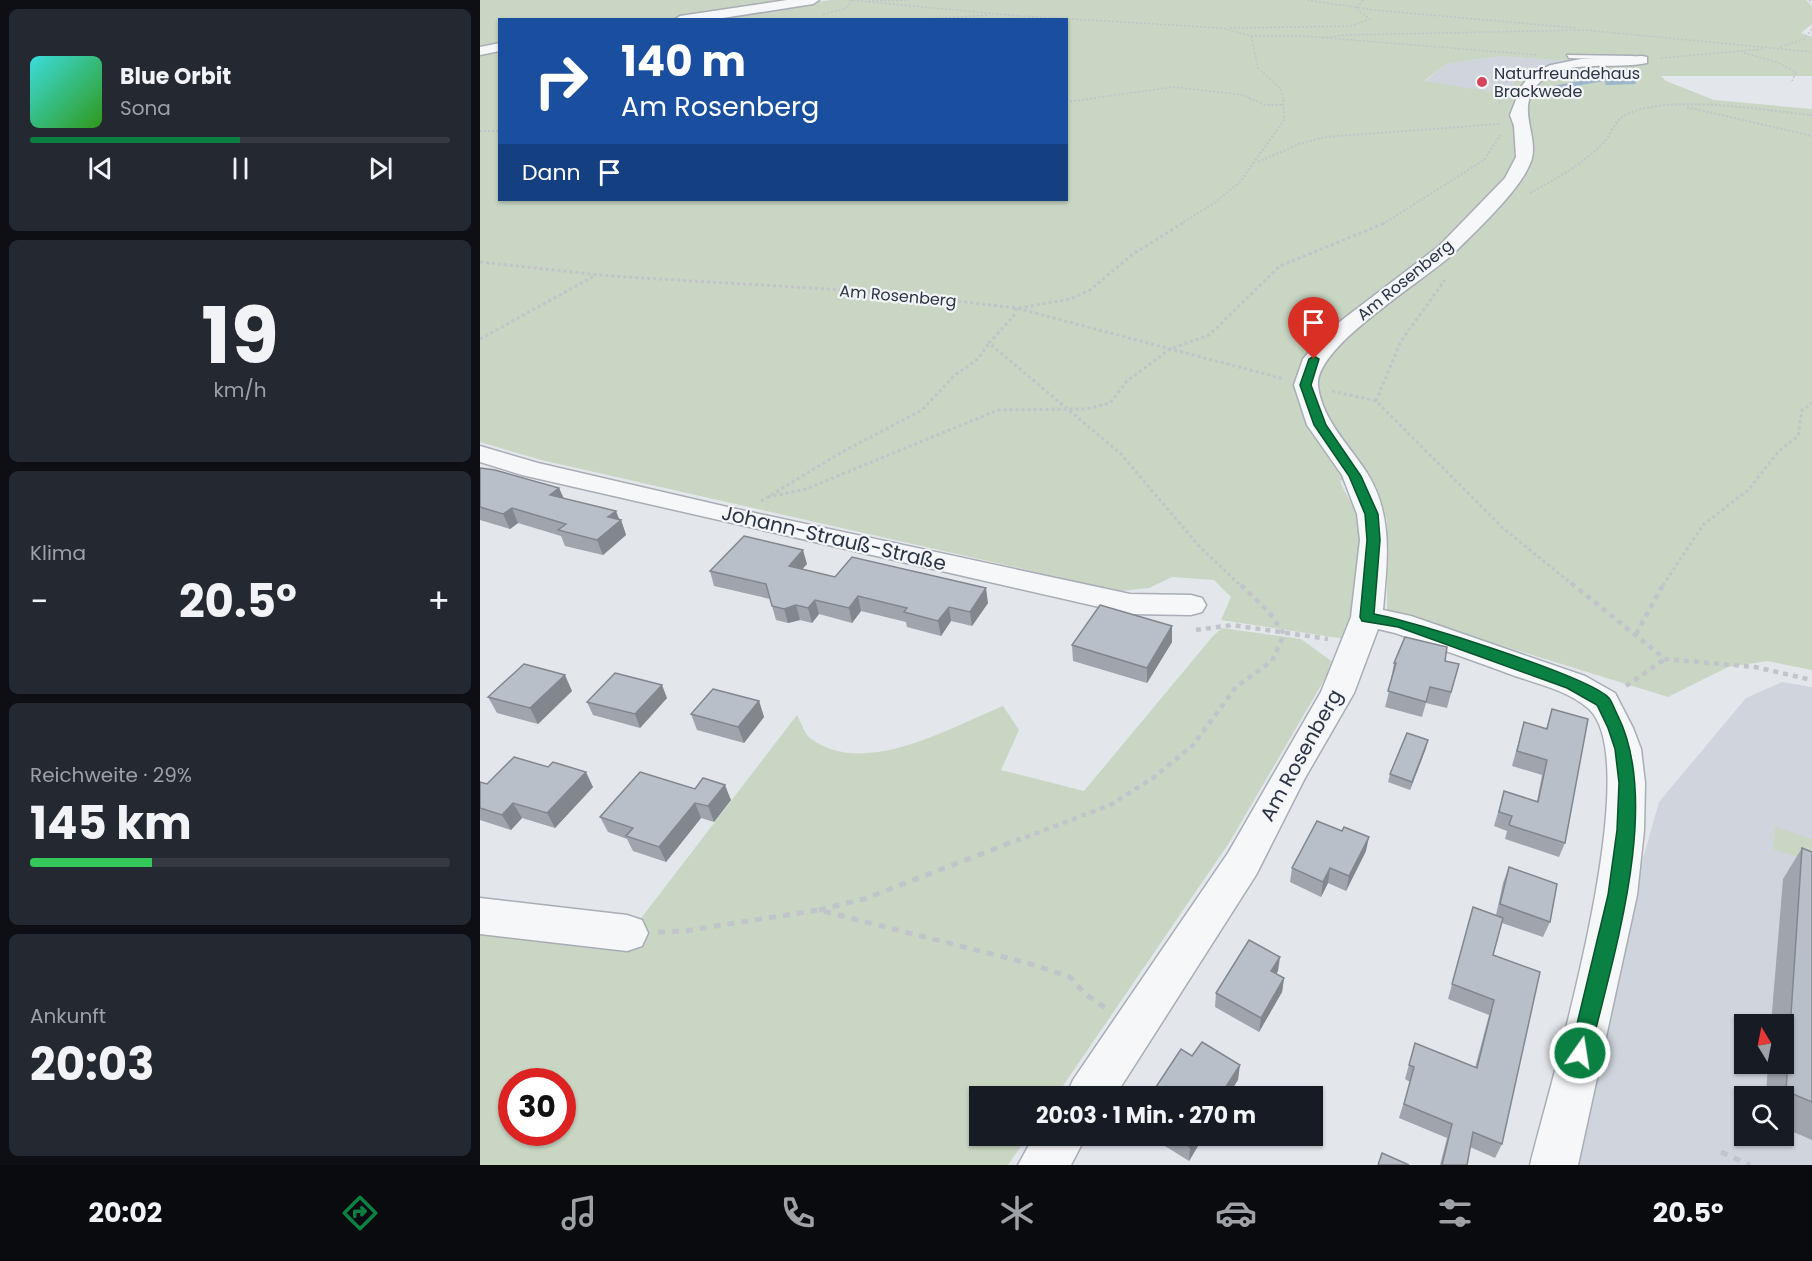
<!DOCTYPE html>
<html lang="de">
<meta charset="utf-8">
<style>
:root{--surface:#171b24;--page:#242831;--text:#f1f3f6;--muted:#9ea1a6;--line:#363941;--accent:#0b8043}
body{margin:0;font-family:Poppins,sans-serif;background:var(--page);color:var(--text);height:100vh;display:flex;flex-direction:column;font-size:22px;white-space:nowrap}
*{box-sizing:border-box;margin:0}
p{font-size:20px;color:var(--muted)}
.icon{flex:none;width:33px;height:33px;fill:none;stroke:currentColor;stroke-width:2;stroke-linecap:round;stroke-linejoin:round}
.map{position:relative;flex:1;overflow:hidden}
.details{display:flex;flex-direction:column;gap:9px;padding:9px;background:#0d0f14;width:480px}
.details>*{flex:none}
.guide{position:absolute;left:18px;top:18px;width:570px;height:183px;border-radius:0px;box-shadow:0 2px 4px #0004;background:#1a4fa0;color:#fff;overflow:hidden}
.needle{width:39px;rotate:350deg}
.fabs{position:absolute;left:1254px;top:1014px;display:grid;gap:12px}
.fabs a{display:grid;place-items:center;width:60px;height:60px;border-radius:0px;background:var(--surface);box-shadow:0 2px 4px #0004;font-size:30px}
.speed{position:absolute;left:18px;top:1068px;display:flex;gap:12px;font-size:30px;font-weight:700;text-align:center}
.speed>*{display:grid;place-content:center;width:78px;height:78px;border-radius:50%;background:var(--surface);box-shadow:0 2px 4px #0004;line-height:1}
.speed .limit{border:9px solid #d22;background:#fff;color:#111}
.pin{position:absolute;display:grid;place-items:center;width:51px;height:51px;color:#fff;margin:-62px -26px;border-radius:50% 50% 50% 0;rotate:-45deg;box-shadow:0 0 6px #0007}
.pin .icon{rotate:45deg}
.me{position:absolute;width:66px;margin:-33px;rotate:13deg;stroke-linejoin:round;filter:drop-shadow(0 0 4px #0008)}
.turn{display:flex;align-items:center;gap:21px;height:126px;padding:0 24px;font-size:27px}
.turn .icon{width:78px;height:78px;stroke-width:2.5}
.turn b{display:block;font-size:42px;line-height:51px}
.then{display:flex;align-items:center;height:57px;padding:0 24px;background:#0003;gap:12px;font-size:22px}
.big{font-size:45px;font-weight:700;line-height:1.1}
.details .tile{flex:1;display:flex;flex-direction:column;justify-content:center;gap:9px;min-width:0;padding:0 21px;border-radius:9px;background:var(--page)}
.details .dial{align-items:center;gap:0}
.dial b{font-size:78px;line-height:1}
.song{display:flex;align-items:center;gap:18px}
.cover{width:72px;height:72px;border-radius:9px;background:linear-gradient(135deg,hsl(180 70% 55%),hsl(110 70% 35%))}
.played{height:6px;border-radius:3px;background:linear-gradient(90deg,var(--accent) 50%,var(--line) 50%)}
.keys{display:flex;justify-content:space-around;direction:ltr}
.heat{display:flex;justify-content:space-between;align-items:center;font-size:33px;direction:ltr}
.charge{height:9px;border-radius:4px;background:linear-gradient(90deg,#34c759 29%,var(--line) 0)}
.trip{position:absolute;left:489px;top:1086px;width:354px;height:60px;border-radius:0px;background:var(--surface);box-shadow:0 2px 4px #0004;font-weight:700;line-height:60px;text-align:center}
.tabs{display:flex;height:96px;justify-content:space-around;align-items:center;background:#090b0e;color:var(--muted)}
.tabs .icon{width:42px;height:42px}
.tabs .current{color:var(--accent)}
.tabs b{font-size:27px;color:var(--text)}
main{display:flex;flex:1;min-height:0}
.map>svg:first-child{display:block}
</style>
<main>
<section class="details">
<div class="tile">
<div class="song"><i class="cover"></i><div><b>Blue Orbit</b><p>Sona</p></div></div>
<div class="played"></div>
<div class="keys"><svg class="icon" aria-label="previous" viewBox="0 0 24 24"><path d="M18 5L8 12l10 7zM5 5v14"/></svg><svg class="icon" aria-label="pause" viewBox="0 0 24 24"><path d="M8 5v14M16 5v14"/></svg><svg class="icon" aria-label="next" viewBox="0 0 24 24"><path d="M6 5l10 7-10 7zM19 5v14"/></svg></div>
</div>
<div class="tile dial"><b>19</b><p>km/h</p></div>
<div class="tile"><p>Klima</p>
<div class="heat"><a>−</a><b class="big">20.5°</b><a>+</a></div>
</div>
<div class="tile"><p>Reichweite · 29%</p><b class="big">145 km</b><div class="charge"></div></div>
<div class="tile"><p>Ankunft</p><b class="big">20:03</b></div>
</section>
<div class="map">
<svg width="1332" height="1165" viewBox="0 0 1332 1165">
<rect width="100%" height="100%" fill="#e3e6eb"/>
<g fill="#d0d5dd" fill-rule="evenodd">
<path d="M1021,56L1093,61L1063,66L1027,94L944,82L966,64Z"/>
<path d="M1302,682L1332,687V1165H1095L1151,901L1179,802L1266,698ZM1264,1024H1304V1064H1264ZM1264,1096H1304V1136H1264Z"/>
</g>
<g fill="#c8d6c3" fill-rule="evenodd">
<path d="M0,0H314L181,20H20L19,44L0,47Z"/>
<path d="M351,0H1326L1332,6V24L1321,33L1332,37V76H1181L1186,81L1234,100L1332,109V670L1287,661L1248,667L1188,697L907,610V520L891,488L860,480C863,492 874,504 878,517C886,553 874,604 865,639L741,620L751,597L734,580L692,577L669,588L641,591L61,460L0,442V54L19,50L20,200H586V20L218,19ZM1021,56L1090,61L1040,74L1027,94L944,81L966,64Z"/>
<path d="M742,628L821,639L854,663L749,843L576,1096H500V1136H548L528,1165H0V932L142,950L162,917L317,715C321,722 325,735 331,739C385,778 469,728 523,706L539,730L521,770L604,791L733,636ZM32,1082H82V1132H32Z"/>
<path d="M1295,827L1332,839V862L1293,849Z"/>
</g>
<g fill="none" stroke-linecap="round" stroke-linejoin="round">
<g stroke="#9db5cc" stroke-width="4">
<path d="M1127,83L1154,82"/>
<path d="M1071,91L1077,87L1136,77"/>
</g>
<g stroke="#a8adb6" stroke-width="3">
<path id="service" d="M1087,55L1153,56L1156,58L1153,60L1089,58Z"/>
</g>
<g stroke="#a8adb6" stroke-width="3">
<g id="minor">
<path d="M1162,56L1167,57V63C1137,70 1084,58 1061,81C1034,106 1058,132 1052,158C1045,186 996,231 975,252C946,280 834,346 838,386C842,420 870,446 887,473C914,516 907,562 903,610L931,616L1105,676L1135,693L1153,728L1161,749L1165,783L1164,830L1157,895L1098,1165H1050C1069,1087 1168,765 1109,709C1089,691 1059,684 1035,676C995,661 955,647 915,633L898,629L874,693L825,778L776,875L635,1096H586L593,1080L748,853L841,692L871,617L880,540L877,514L862,475L827,425L814,385L823,359L845,333L959,246L1025,178L1036,157L1034,126L1030,115L1041,87L1052,73L1071,65L1101,59Z"/>
<path d="M0,446L58,463L256,509L650,594L711,595L722,598L726,605L722,612L711,615L650,614L42,475L0,462Z"/>
<path d="M0,898L147,915L162,920L168,933L162,946L147,951L0,934Z"/>
<path d="M554,1136H606L591,1165H538Z"/>
</g>
</g>
<g stroke="#a8adb6" stroke-width="3">
<g id="tertiary">
<path d="M307,0H339L333,4L230,20H194L200,16Z"/>
<path d="M20,43V51L0,55V47Z"/>
</g>
</g>
<g stroke="#c1c4ca" stroke-width="1.5" stroke-dasharray="2 2" stroke-linecap="butt">
<path d="M369,0L540,16L742,28L771,36H823L1058,55"/>
<path d="M827,0L894,10L1097,28"/>
<path d="M1329,0L1332,3"/>
<path d="M388,1L429,0"/>
<path d="M343,14L365,9L372,1"/>
<path d="M429,20L509,15"/>
<path d="M750,28L872,26L890,19L876,9L883,0"/>
<path d="M771,36L778,68L800,88L804,99"/>
<path d="M842,38L865,35L1106,30L1332,52"/>
<path d="M1300,47L1324,39L1332,29"/>
<path d="M1264,53L1297,62L1316,72L1312,81"/>
<path d="M1181,58L1284,49"/>
<path d="M606,99L695,87L763,95L772,99"/>
<path d="M1018,99L1016,88L1021,81L1029,82"/>
</g>
<g stroke="#c1c4ca" stroke-width="2" stroke-dasharray="2 2" stroke-linecap="butt">
<path d="M769,98L785,105H804"/>
<path d="M1017,98L1021,104"/>
<path d="M586,102L616,98"/>
<path d="M1207,107L1332,136"/>
<path d="M0,131H20"/>
<path d="M778,162L819,144L845,137L1020,124"/>
<path d="M1050,193C1075,179 1102,165 1122,144C1130,137 1133,124 1141,118C1179,91 1286,111 1332,115"/>
<path d="M700,224L733,204L760,182L804,120L803,98"/>
<path d="M903,224L1004,160L1021,134"/>
</g>
<g stroke="#c1c4ca" stroke-width="3" stroke-dasharray="3 3" stroke-linecap="butt">
<path d="M0,262L130,276L397,292L536,308L804,379"/>
<path d="M536,308L533,317L509,343L641,454L719,546L760,585"/>
<path d="M539,308L590,299L610,290L653,254L703,223"/>
<path d="M0,339L116,275"/>
<path d="M852,391L896,401L1024,529L1093,585"/>
<path d="M896,401L921,341L965,280"/>
<path d="M288,497L326,489L518,410L606,409L630,403L647,381L690,349L729,335L800,266L905,223"/>
<path d="M281,501L362,452L442,410L475,375L498,359L509,343"/>
<path d="M1183,585L1223,525L1268,490L1299,451L1318,436L1322,410L1332,403"/>
</g>
<g stroke="#c1c4ca" stroke-width="4.5" stroke-dasharray="5 5" stroke-linecap="butt">
<path d="M1091,583L1185,659L1275,667L1332,680"/>
<path d="M716,630L752,625L848,639"/>
<path d="M1156,634L1184,583"/>
<path d="M1146,686L1185,659"/>
<path d="M536,841L630,805L673,778L713,745L756,687L792,661L804,634L789,612L759,583"/>
</g>
<g stroke="#c1c4ca" stroke-width="5" stroke-dasharray="7 7" stroke-linecap="butt">
<path d="M339,910L384,899L540,839"/>
<path d="M178,932L204,931L339,910L551,964L590,977L605,994L627,1009"/>
<path d="M1241,1152L1270,1165"/>
</g>
<use href="#service" fill="#f6f7f9" fill-rule="evenodd"/>
<use href="#minor" fill="#f6f7f9" fill-rule="evenodd"/>
<use href="#tertiary" fill="#f6f7f9" fill-rule="evenodd"/>
</g>
<g fill="#9fa4ad">
<path d="M0,468L79,488L83,499L141,520L146,535L123,555L85,546L81,536L38,523L30,529L0,520Z"/>
<path d="M327,564L322,569L355,577L508,603L492,626L471,621L461,636L427,627L426,622L381,611L372,623L339,614L332,623L320,620L308,623L296,620L290,599L234,586L230,571Z"/>
<path d="M692,642L667,683L593,661L592,645Z"/>
<path d="M965,661L979,664L967,708L946,703L942,717L905,707L912,679H911L914,663Z"/>
<path d="M92,691L58,724L17,713L8,697Z"/>
<path d="M187,698L160,728L113,715L107,702Z"/>
<path d="M279,701L284,717L264,743L217,730L211,714Z"/>
<path d="M1072,709L1085,843L1079,857L1025,839L1027,831L1014,826L1024,791L1057,801L1062,775L1032,766L1044,722L1066,729Z"/>
<path d="M946,748L930,790L908,782L910,774Z"/>
<path d="M160,772L251,800L234,822L221,818L186,862L153,851L147,839L128,832L120,817Z"/>
<path d="M0,782L7,784L113,787L75,828L42,818L31,830L0,820Z"/>
<path d="M1322,848L1332,852V1140L1304,1128V1096H1286L1288,1064H1304V1024H1291L1303,879Z"/>
<path d="M886,851L866,891L848,883L841,897L810,882L812,868Z"/>
<path d="M1029,867L1070,922L1063,937L1022,923L1013,955L1022,1144L1015,1158L990,1147L987,1165H960L967,1138L919,1118L930,1082L925,1079L935,1043L995,1068L1009,1015L968,999L993,907L1016,915L1023,883Z"/>
<path d="M798,971L796,974L804,978L802,992L779,1032L735,1007L736,993Z"/>
<path d="M669,1136H724L709,1161Z"/>
</g>
<g fill="#82868d">
<path d="M79,488L86,503L70,495Z"/>
<path d="M32,508L38,523L30,529L23,514Z"/>
<path d="M136,511L140,521L141,520L146,535L123,555L117,540L128,517Z"/>
<path d="M323,550L327,564L312,580L309,566Z"/>
<path d="M506,588L508,603L492,626L490,612Z"/>
<path d="M378,596L381,611L372,623L369,608Z"/>
<path d="M335,600L339,614L332,623L328,608Z"/>
<path d="M316,605L320,620L308,623L304,609Z"/>
<path d="M469,607L471,621L461,636L458,621Z"/>
<path d="M692,626V642L667,683V668Z"/>
<path d="M85,675L92,691L58,724L50,708Z"/>
<path d="M182,685L187,698L160,728L155,714Z"/>
<path d="M279,701L284,717L264,743L258,727Z"/>
<path d="M948,740L946,748L930,790L932,782Z"/>
<path d="M106,772L113,787L75,828L67,813Z"/>
<path d="M245,785L251,800L234,822L228,806Z"/>
<path d="M33,803L42,818L31,830L22,815Z"/>
<path d="M215,803L221,818L186,862L179,847Z"/>
<path d="M889,837L886,851L866,891L869,876Z"/>
<path d="M850,868L848,883L841,897L843,882Z"/>
<path d="M800,957L798,971L789,985L791,971Z"/>
<path d="M804,978L802,992L779,1032L781,1018Z"/>
<path d="M760,1065L758,1080L748,1096H740Z"/>
<path d="M717,1136H724L709,1161L710,1147Z"/>
</g>
<g fill="#b9bfc9" stroke="#82868d" stroke-width="1.5">
<path d="M0,468L15,470L79,488L70,495L136,511L128,517L141,520L117,540L78,530L86,524L32,508L23,514L0,507Z"/>
<path d="M264,536L323,550L309,566L355,577L372,557L506,588L490,612L469,607L458,621L424,612L427,608L378,596L369,608L335,600L328,608L316,605L304,609L292,606L286,584L230,571Z"/>
<path d="M620,605L692,626L667,668L592,645Z"/>
<path d="M925,637L967,647L965,661L979,664L971,692L950,687L946,702L908,691L916,663H914Z"/>
<path d="M44,664L85,675L50,708L8,697Z"/>
<path d="M135,673L182,685L155,714L107,702Z"/>
<path d="M233,689L279,701L258,727L211,714Z"/>
<path d="M1072,709L1108,719L1085,843L1029,825L1032,816L1019,812L1024,791L1058,802L1067,760L1037,751L1044,722L1067,729Z"/>
<path d="M927,733L948,740L932,782L910,774Z"/>
<path d="M34,757L68,767L73,762L106,772L67,813L33,803L22,815L0,808V782L7,784Z"/>
<path d="M160,772L215,789L223,778L245,785L228,806L215,803L179,847L146,836L153,828L120,817Z"/>
<path d="M837,821L862,831L864,827L889,837L869,876L850,868L843,882L812,868Z"/>
<path d="M1322,848L1332,852V1102L1306,1091Z"/>
<path d="M1029,867L1077,884L1070,922L1020,904Z"/>
<path d="M993,907L1023,918L1013,955L1060,972L1022,1144L993,1132L987,1165H962L972,1124L924,1104L934,1067L929,1065L935,1043L997,1068L1014,1000L972,984Z"/>
<path d="M769,940L800,957L791,971L804,978L781,1018L736,993Z"/>
<path d="M722,1042L760,1065L740,1096H670L701,1049L712,1056Z"/>
<path d="M692,1136H717L710,1147Z"/>
<path d="M902,1153L929,1165H898Z"/>
</g>
<path fill="#0b8043" stroke="#07532c" stroke-width="1.5" d="M834,356L839,359L831,385L846,425L881,476L898,514L900,540L894,614C930,620 1108,676 1129,698C1132,702 1135,710 1137,714C1183,803 1132,959 1110,1053L1107,1059L1100,1062L1093,1059L1090,1053L1128,895L1137,830L1139,783L1135,749L1128,728L1117,705L1087,688L918,627L882,621L880,617L887,540L885,514L869,476L834,425L820,385L829,359Z"/>
<circle fill="#d4445d" stroke="#f3f5f8" stroke-width="2" cx="1002" cy="82" r="6"/>
<g text-anchor="middle" dominant-baseline="central" stroke-width="4.5" stroke-linejoin="round" paint-order="stroke">
<g font-size="16" fill="#2a3444" stroke="#f3f5f8" text-anchor="start">
<text x="1014" y="73">Naturfreundehaus<tspan x="1014" dy="18">Brackwede</tspan></text>
</g>
<g font-size="16" fill="#2a3444" stroke="#f3f5f8">
<text transform="translate(925 280) rotate(-39)">Am Rosenberg</text>
<text transform="translate(418 296) rotate(5)">Am Rosenberg</text>
</g>
<g font-size="20" fill="#2a3444" stroke="#f3f5f8">
<text transform="translate(354 538) rotate(13)">Johann-Strauß-Straße</text>
<text transform="translate(821 755) rotate(-61)">Am Rosenberg</text>
</g>
</g>
</svg>
<div class="fabs">
<a><svg class="needle" viewBox="-14 -14 28 28"><path d="M0-13l5 13h-10z" fill="#e53935"/><path d="M0 13l5-13h-10z" fill="#9ea1a6"/></svg></a>
<a><svg class="icon" aria-label="search" viewBox="0 0 24 24"><circle cx="10" cy="10" r="6"/><path d="M15 15l6 6"/></svg></a>
</div>
<div class="speed"><div class="limit">30</div></div>
<div class="pin" style="left:834px;top:359px;background:#d93025"><svg class="icon" aria-label="arrive" viewBox="0 0 24 24"><path d="M6 21V4h12l-3 4 3 4H6"/></svg></div>
<svg class="me" style="left:1100px;top:1053px" viewBox="-20 -20 40 40"><circle r="17" fill="#0b8043" stroke="#fff" stroke-width="3"/><path d="M0-11L8 9 0 5-8 9z" fill="#fff"/></svg>
<div class="trip">20:03 · 1 Min. · 270 m</div>
<div class="guide">
<div class="turn"><svg class="icon" aria-label="right" viewBox="0 0 24 24"><path d="M7 20v-9h11M14 6l5 5-5 5"/></svg><div><b>140 m</b>Am Rosenberg</div></div>
<div class="then">Dann<svg class="icon" aria-label="arrive" viewBox="0 0 24 24"><path d="M6 21V4h12l-3 4 3 4H6"/></svg></div>
</div>
</div>
</main>
<nav class="tabs">
<b>20:02</b>
<svg class="icon current" aria-label="directions" viewBox="0 0 24 24"><path d="M12 3l9 9-9 9-9-9zM9 14v-3h6M13 9l2 2-2 2"/></svg>
<svg class="icon" aria-label="music" viewBox="0 0 24 24"><path d="M9 18V5l10-2v13"/><circle cx="6" cy="18" r="3"/><circle cx="16" cy="16" r="3"/></svg>
<svg class="icon" aria-label="phone" viewBox="0 0 24 24"><path d="M5 4h4l2 5-3 2q2 4 5 5l2-3 5 2v4C11 20 4 13 5 4z"/></svg>
<svg class="icon" aria-label="climate" viewBox="0 0 24 24"><path d="M12 3v18M4 7l16 10M4 17L20 7"/></svg>
<svg class="icon" aria-label="car" viewBox="0 0 24 24"><path d="M5 17H2v-5l4-1 3-4h7l3 4 3 1v5h-3M9 17h6M6 11h13"/><circle cx="7" cy="17" r="2"/><circle cx="17" cy="17" r="2"/></svg>
<svg class="icon" aria-label="filters" viewBox="0 0 24 24"><path d="M4 7h16M4 17h16"/><circle cx="9" cy="7" r="2"/><circle cx="15" cy="17" r="2"/></svg>
<b>20.5°</b>
</nav>
